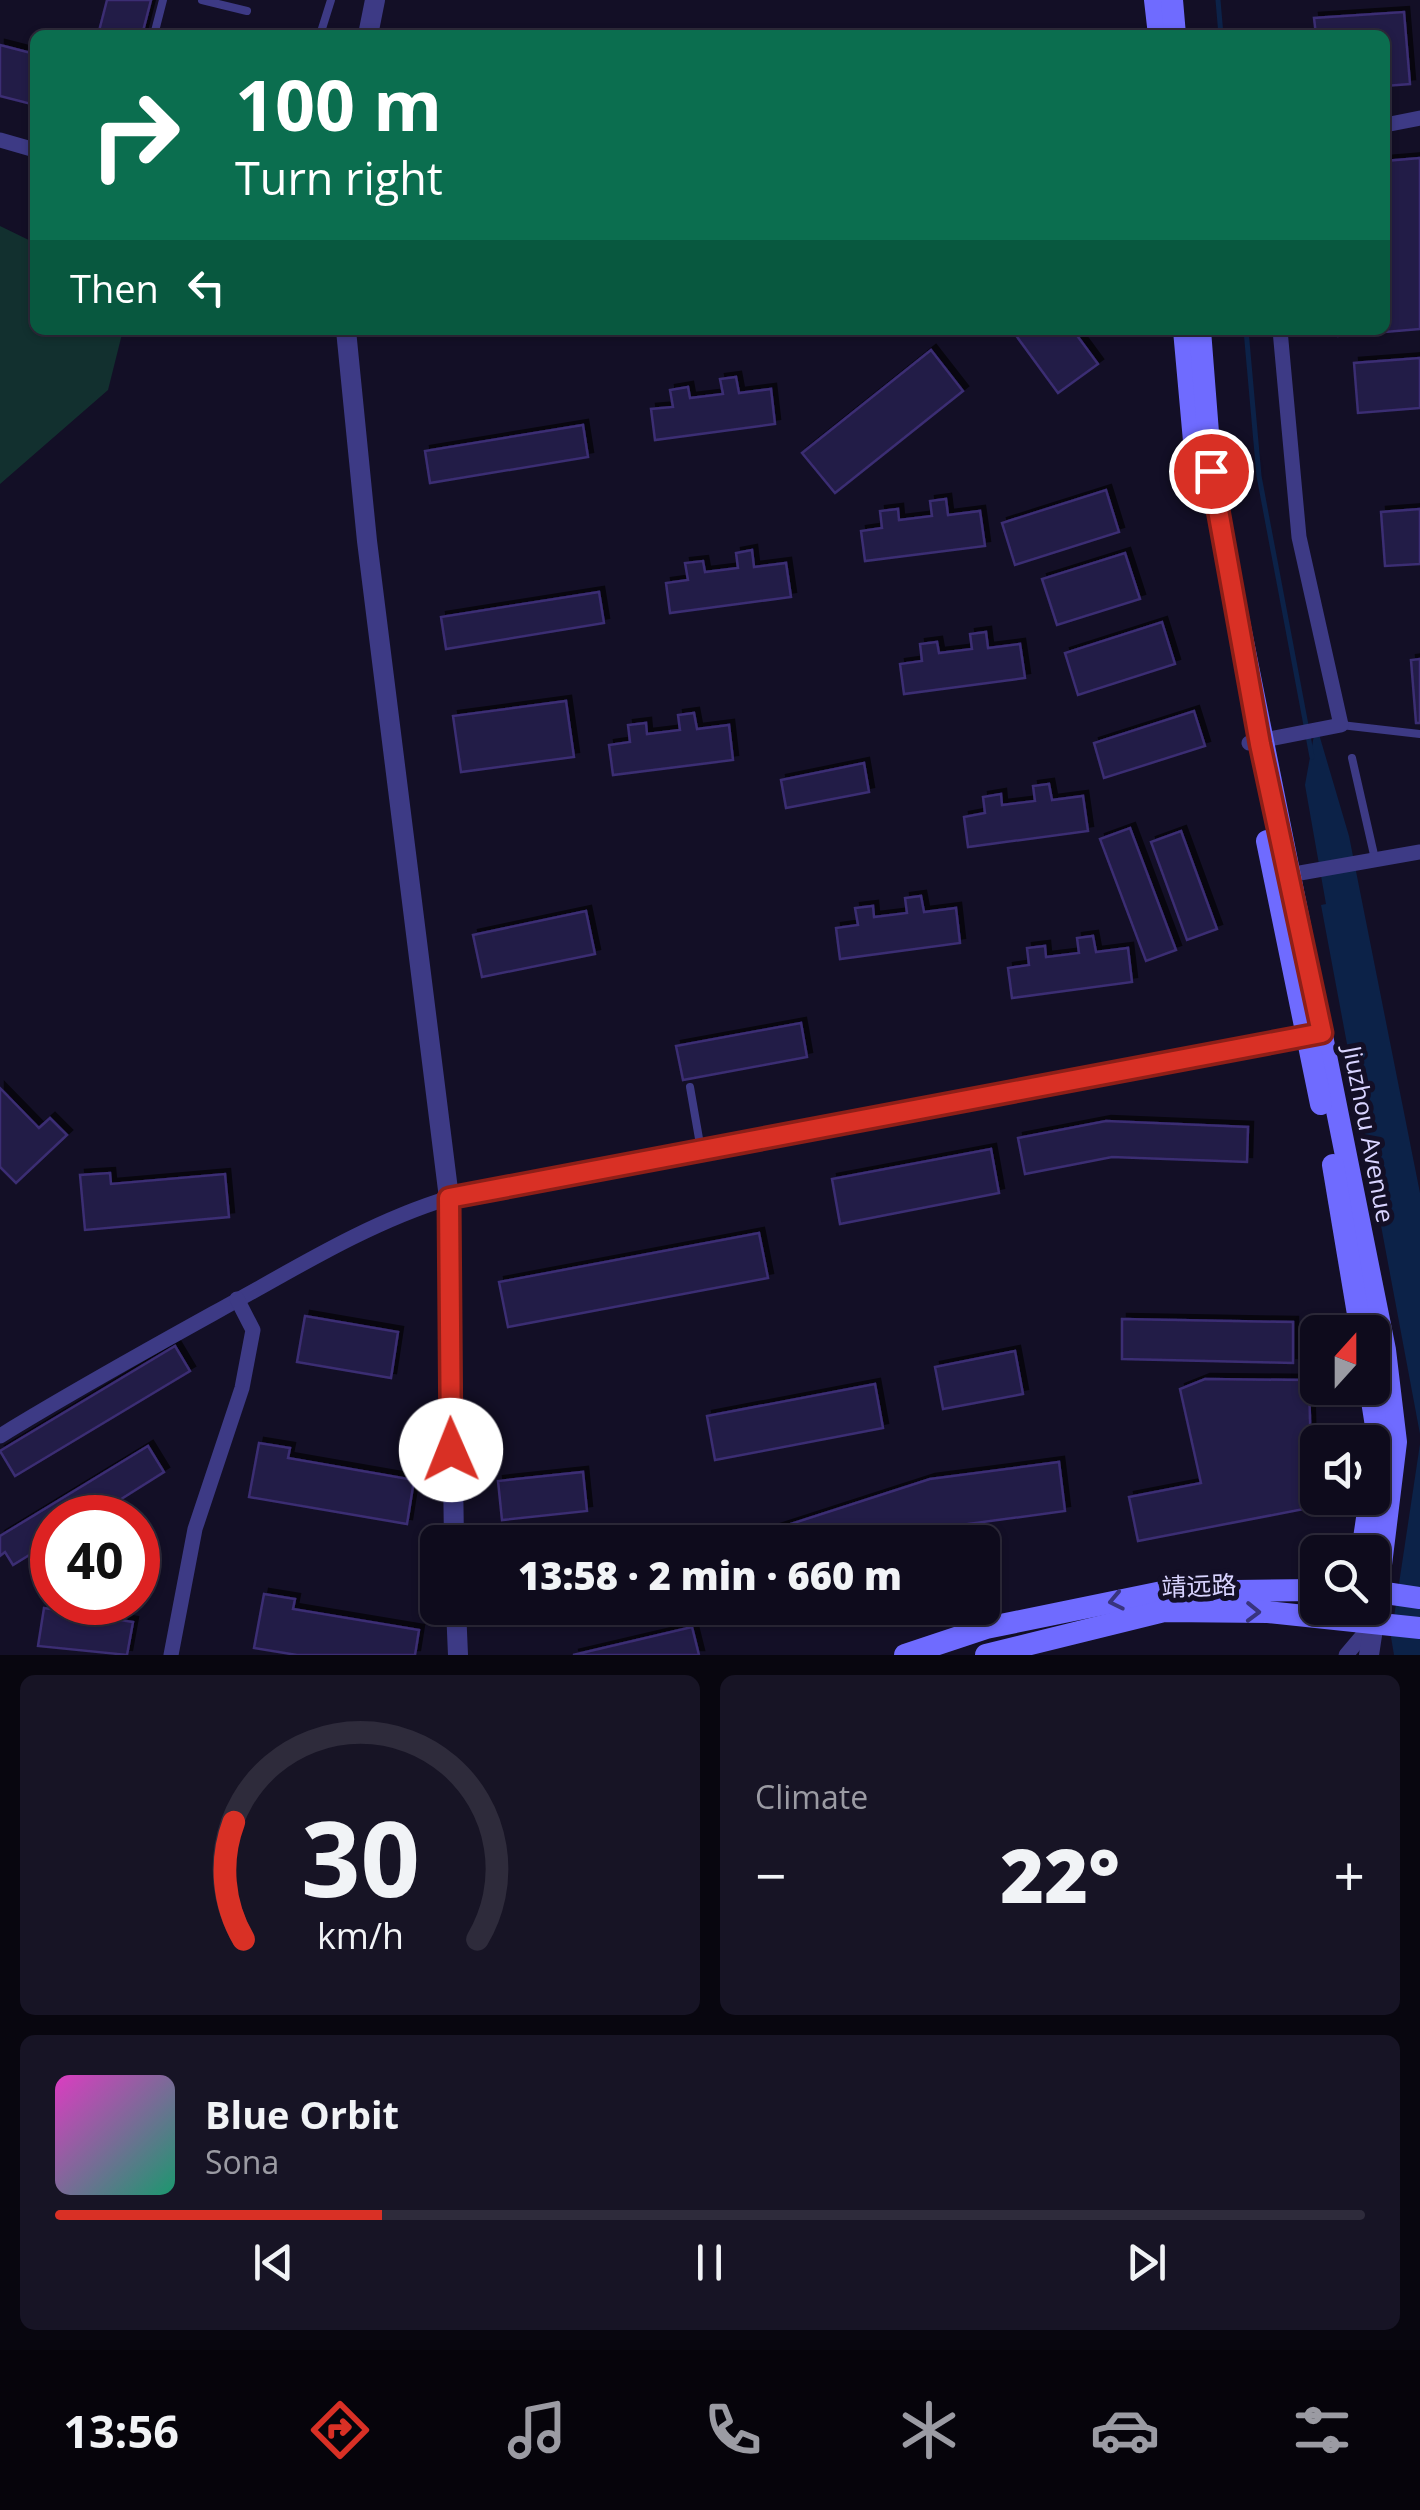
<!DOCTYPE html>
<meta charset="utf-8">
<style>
:root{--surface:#0e0b1c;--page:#171425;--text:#f1f3f6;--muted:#9b9ba3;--line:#2e2b3b;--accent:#d93025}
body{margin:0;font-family:"Open Sans","Noto Sans SC",sans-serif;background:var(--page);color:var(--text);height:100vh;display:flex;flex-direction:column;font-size:38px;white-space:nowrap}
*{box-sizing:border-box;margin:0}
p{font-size:32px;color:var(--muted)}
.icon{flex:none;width:55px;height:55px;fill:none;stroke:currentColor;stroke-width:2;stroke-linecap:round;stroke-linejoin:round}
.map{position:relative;height:1655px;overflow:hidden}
.sheet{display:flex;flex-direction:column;gap:20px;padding:20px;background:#08060f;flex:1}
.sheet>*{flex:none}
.guide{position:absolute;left:30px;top:30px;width:1360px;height:305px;border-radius:15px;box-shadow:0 2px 8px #0004,0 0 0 2px var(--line);background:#0b6e4f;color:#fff;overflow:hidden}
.needle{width:65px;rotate:21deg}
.controls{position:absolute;left:1300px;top:1315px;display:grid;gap:20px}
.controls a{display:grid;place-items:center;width:90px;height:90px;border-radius:15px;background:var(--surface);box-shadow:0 2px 8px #0004,0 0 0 2px var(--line);font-size:50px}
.speed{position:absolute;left:30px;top:1495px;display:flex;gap:20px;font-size:50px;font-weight:700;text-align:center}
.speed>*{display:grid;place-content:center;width:130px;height:130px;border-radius:50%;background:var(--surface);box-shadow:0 2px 8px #0004,0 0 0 2px var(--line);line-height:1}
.speed .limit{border:15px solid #d22;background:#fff;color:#111}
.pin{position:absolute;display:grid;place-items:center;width:85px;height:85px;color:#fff;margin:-42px;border:5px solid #fff;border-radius:50%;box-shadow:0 2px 10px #0007}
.me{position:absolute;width:110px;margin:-55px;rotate:359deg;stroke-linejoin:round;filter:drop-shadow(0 0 8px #0008)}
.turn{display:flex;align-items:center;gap:35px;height:210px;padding:0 40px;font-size:45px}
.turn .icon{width:130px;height:130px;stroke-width:2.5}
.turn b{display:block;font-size:70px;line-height:85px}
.then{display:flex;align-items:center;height:95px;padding:0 40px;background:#0003;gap:20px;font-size:38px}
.big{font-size:75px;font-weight:800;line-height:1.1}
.sheet .tile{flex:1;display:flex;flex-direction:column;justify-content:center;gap:15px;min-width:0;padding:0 35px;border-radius:15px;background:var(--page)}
.sheet .dial{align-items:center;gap:0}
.dial svg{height:260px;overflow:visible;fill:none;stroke:var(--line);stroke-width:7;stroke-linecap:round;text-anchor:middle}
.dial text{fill:var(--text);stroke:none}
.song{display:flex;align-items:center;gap:30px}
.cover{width:120px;height:120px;border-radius:15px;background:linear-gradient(135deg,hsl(310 70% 55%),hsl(160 70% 35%))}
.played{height:10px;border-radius:5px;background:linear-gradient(90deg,var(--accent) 25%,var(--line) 25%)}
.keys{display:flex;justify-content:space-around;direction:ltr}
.heat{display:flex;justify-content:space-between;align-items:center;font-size:55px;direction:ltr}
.sheet .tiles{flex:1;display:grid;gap:20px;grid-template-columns:1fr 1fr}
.tile:last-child{grid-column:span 2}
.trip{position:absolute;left:420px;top:1525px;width:580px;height:100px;border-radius:15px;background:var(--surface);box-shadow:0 2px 8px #0004,0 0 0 2px var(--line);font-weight:800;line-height:100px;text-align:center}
.menu{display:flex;height:160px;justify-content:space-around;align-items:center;background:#06040b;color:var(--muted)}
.menu .icon{width:70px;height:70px}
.menu .current{color:var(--accent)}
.menu b{font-size:45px;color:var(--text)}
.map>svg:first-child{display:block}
</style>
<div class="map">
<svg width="1420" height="1655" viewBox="0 0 1420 1655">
<defs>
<filter id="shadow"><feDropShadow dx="5" dy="-5" stdDeviation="0" flood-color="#0009"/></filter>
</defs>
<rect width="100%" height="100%" fill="#130f26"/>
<path fill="#12302f" d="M0,226L35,243V330H123L108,390L0,484Z"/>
<g fill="#0c2248">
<path d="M1316,724L1349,836L1420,1193V1434L1321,905L1326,904L1305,785Z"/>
<path d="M1420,1444V1655H1394L1391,1637Z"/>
</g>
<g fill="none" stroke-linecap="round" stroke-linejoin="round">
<g stroke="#0c2248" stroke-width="5">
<path d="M1218,0L1221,35"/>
<path d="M1246,330L1259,476L1312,757"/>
</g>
</g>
<g fill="#241b47" stroke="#3b2d73" stroke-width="2.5" filter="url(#shadow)">
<path d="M107,0H151L142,35H98Z"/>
<path d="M1404,12L1410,84L1385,86V35H1316L1314,18Z"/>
<path d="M0,45L35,54V105L0,96Z"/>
<path d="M1420,158V329L1338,336V330H1385V161Z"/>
<path d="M1012,330H1073L1098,364L1058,393Z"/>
<path d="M931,350L963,391L835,493L802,453Z"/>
<path d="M1420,358V408L1358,413L1354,363Z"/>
<path d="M736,377L739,393L771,389L775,424L655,440L651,409L673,407L670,390L688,387L690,398L723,394L720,379Z"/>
<path d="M583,425L588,457L430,483L425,451Z"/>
<path d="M1106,490L1119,532L1015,565L1002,523Z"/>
<path d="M946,499L948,515L980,511L985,546L865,561L861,531L882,528L880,511L898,509L899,520L932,516L930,501Z"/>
<path d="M1420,509V564L1385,566L1381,512Z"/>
<path d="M752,550L754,567L786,563L791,597L670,613L666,583L688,580L685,563L703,561L705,572L738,568L736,553Z"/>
<path d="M1125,553L1140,599L1057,625L1042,579Z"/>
<path d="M599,592L604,623L446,649L441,617Z"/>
<path d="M1162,622L1175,664L1078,695L1065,653Z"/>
<path d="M986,632L988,648L1020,644L1025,678L904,694L900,664L922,661L920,644L937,642L939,653L972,649L970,634Z"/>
<path d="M1420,659V723H1416L1411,660Z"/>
<path d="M566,701L574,757L461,772L453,716Z"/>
<path d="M1194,711L1205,746L1104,778L1094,743Z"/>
<path d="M694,713L697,729L729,725L733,760L613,775L609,745L630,742L628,725L646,723L647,734L680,730L678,715Z"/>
<path d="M864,763L869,792L786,808L781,780Z"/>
<path d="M1049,784L1052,800L1083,796L1088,831L968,847L964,817L985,813L983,797L1001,794L1002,805L1035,801L1033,786Z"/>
<path d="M1130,828L1176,950L1146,961L1100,839Z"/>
<path d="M1181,831L1217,929L1187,940L1151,842Z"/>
<path d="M921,896L924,912L956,908L960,943L840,959L836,928L858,925L855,908L873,906L874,917L907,913L905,898Z"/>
<path d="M586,911L595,954L482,977L473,935Z"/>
<path d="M1093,936L1096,952L1128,948L1132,982L1012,998L1008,968L1029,965L1027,948L1045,946L1046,957L1079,953L1077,938Z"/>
<path d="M801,1023L807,1057L683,1080L676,1046Z"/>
<path d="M0,1088L39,1128L50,1118L67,1135L16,1183L0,1167Z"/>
<path d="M1106,1121L1248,1127L1247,1162L1112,1157L1025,1174L1018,1138Z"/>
<path d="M991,1149L999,1193L840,1224L832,1179Z"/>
<path d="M110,1173L111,1184L225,1174L229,1217L85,1230L80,1175Z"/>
<path d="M759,1233L768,1278L508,1327L499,1282Z"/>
<path d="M305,1316L398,1332L391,1378L297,1362Z"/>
<path d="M1122,1319L1293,1322V1363L1122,1359Z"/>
<path d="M175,1346L190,1371L15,1476L0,1451Z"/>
<path d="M1015,1351L1023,1394L943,1409L935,1367Z"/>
<path d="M1205,1379L1309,1380L1311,1460L1306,1463L1314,1507L1138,1541L1129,1497L1201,1483L1180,1389Z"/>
<path d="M875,1384L883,1428L715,1460L707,1416Z"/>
<path d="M259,1443L290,1448L288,1458L414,1480L407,1524L249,1497Z"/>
<path d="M148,1446L164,1472L91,1518H52V1541L13,1565L5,1552L0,1556V1536Z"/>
<path d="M1059,1462L1065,1511L946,1527L897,1542H735L930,1479Z"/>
<path d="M583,1472L587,1511L502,1520L498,1481Z"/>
<path d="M264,1594L295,1599L293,1609L419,1630L415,1655H297L254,1648Z"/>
<path d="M44,1608L133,1622L127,1655L38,1646Z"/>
<path d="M692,1627L699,1655H573Z"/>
</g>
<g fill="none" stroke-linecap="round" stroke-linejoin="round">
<g stroke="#3d3a85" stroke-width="8">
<path d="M202,0L247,11"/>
<path d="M154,35L163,0"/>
<path d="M320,35L331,0"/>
<path d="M1341,725L1420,734"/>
<path d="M1352,758L1375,859"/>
<path d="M690,1087L701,1150"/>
</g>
<g stroke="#3d3a85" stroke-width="15">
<path d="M1385,125L1420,118"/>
<path d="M0,140L35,150"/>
<path d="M1249,743L1341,725L1299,537L1280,330"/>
<path d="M1283,876L1420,852"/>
<path d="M0,1436C86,1383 173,1336 261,1287C321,1253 383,1218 449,1198"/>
<path d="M171,1655L195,1529L242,1388L253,1330L237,1299"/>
<path d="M1346,1655L1374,1622"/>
</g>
<g stroke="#3d3a85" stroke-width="20">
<path d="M368,35L375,0"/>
<path d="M346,330L367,541L449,1198L454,1542"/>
<path d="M449,1198L1322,1033"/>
<path d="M456,1608L458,1655"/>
<path d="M1369,1655L1374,1622"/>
</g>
<g stroke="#6f6bff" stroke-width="22">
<path d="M1155,0L1159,35"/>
<path d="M1172,0L1175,35"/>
<path d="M1184,330L1194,441"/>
<path d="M1200,330L1211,471L1230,577L1385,1350L1396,1442L1374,1622"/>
<path d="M1267,841L1321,1104"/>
<path d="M1333,1165L1361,1332"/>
<path d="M1370,1388L1378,1439L1372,1478"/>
<path d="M1362,1552L1370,1498"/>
<path d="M1372,1591L1420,1598"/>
<path d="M905,1655L986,1628L1162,1592L1318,1590"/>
<path d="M986,1655L1164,1611L1268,1612L1420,1628"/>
</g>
</g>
<defs><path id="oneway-chevron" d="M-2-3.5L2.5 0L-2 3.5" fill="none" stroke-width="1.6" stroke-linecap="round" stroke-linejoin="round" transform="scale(2.5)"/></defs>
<g stroke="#38347d">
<use href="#oneway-chevron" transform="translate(1116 1601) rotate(168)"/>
<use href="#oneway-chevron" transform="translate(1253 1612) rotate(1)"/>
</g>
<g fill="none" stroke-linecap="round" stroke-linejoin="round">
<g stroke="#8d1f18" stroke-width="25">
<path id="route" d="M451,1450L449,1198L1322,1033L1260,744L1211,471"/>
</g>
<use href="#route" stroke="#d93025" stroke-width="18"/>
</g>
<g text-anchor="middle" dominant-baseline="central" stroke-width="10" stroke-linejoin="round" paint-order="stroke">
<g font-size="25" fill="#d9d4ff" stroke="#130f26">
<text transform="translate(1370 1134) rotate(79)">Jiuzhou Avenue</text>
<text transform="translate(1199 1585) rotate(-2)">靖远路</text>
</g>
</g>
</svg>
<div class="controls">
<a><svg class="needle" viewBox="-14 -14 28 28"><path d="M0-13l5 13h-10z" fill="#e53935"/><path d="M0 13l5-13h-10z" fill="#9b9ba3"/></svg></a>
<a><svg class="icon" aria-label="sound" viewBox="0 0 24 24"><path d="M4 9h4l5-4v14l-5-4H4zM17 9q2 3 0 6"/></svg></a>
<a><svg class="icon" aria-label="search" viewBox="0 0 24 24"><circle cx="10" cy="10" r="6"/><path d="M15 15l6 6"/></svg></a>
</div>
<div class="speed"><div class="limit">40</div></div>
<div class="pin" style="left:1211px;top:471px;background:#d93025"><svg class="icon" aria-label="arrive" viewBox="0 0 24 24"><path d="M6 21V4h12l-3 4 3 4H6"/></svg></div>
<svg class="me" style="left:451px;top:1450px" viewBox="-20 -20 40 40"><circle r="19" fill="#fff"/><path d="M0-13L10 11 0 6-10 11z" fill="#d93025"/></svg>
<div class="trip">13:58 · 2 min · 660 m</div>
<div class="guide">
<div class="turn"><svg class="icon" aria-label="right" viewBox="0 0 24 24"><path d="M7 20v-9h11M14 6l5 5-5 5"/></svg><div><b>100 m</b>Turn right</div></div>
<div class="then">Then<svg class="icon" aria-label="left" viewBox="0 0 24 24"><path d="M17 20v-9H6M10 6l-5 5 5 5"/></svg></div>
</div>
</div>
<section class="sheet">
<div class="tiles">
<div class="tile dial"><svg viewBox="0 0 100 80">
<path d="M14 69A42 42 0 1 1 86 69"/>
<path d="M14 69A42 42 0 0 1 11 33" stroke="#d93025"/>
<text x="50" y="56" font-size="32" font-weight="700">30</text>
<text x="50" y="72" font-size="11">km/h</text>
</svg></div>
<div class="tile"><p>Climate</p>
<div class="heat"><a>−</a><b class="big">22°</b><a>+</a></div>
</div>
<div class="tile">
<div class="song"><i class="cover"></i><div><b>Blue Orbit</b><p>Sona</p></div></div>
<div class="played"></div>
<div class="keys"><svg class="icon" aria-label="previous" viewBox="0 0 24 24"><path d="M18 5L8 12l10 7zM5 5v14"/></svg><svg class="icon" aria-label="pause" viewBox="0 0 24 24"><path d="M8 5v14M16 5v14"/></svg><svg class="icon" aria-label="next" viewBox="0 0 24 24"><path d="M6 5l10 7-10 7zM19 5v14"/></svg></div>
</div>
</div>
</section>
<nav class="menu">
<b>13:56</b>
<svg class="icon current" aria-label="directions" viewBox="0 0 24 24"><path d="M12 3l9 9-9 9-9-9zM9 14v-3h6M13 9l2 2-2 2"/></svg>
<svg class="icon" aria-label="music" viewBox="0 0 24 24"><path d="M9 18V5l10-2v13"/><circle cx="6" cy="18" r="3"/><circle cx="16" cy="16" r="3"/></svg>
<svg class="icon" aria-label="phone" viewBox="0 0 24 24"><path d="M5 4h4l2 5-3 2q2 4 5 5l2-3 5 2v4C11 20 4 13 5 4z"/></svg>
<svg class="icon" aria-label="climate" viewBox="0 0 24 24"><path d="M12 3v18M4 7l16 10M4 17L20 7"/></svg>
<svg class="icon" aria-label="car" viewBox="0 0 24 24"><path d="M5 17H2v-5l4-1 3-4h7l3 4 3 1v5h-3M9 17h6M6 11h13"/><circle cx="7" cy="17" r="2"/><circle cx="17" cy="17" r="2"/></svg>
<svg class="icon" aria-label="filters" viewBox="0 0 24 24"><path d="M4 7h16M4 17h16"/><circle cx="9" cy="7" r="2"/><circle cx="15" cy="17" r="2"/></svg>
</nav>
